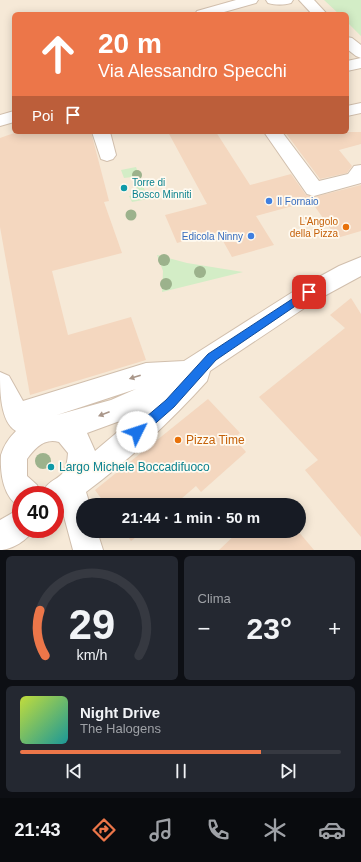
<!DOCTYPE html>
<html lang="it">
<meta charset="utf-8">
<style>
:root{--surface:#171b24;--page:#242831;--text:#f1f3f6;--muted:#9ea1a6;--line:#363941;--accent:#ec7649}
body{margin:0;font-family:Arial,sans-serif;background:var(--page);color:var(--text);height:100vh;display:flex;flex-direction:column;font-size:15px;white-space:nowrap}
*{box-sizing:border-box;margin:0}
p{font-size:13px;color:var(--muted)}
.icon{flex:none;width:22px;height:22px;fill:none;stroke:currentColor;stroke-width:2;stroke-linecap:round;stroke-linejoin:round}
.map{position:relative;height:550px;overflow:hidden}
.sheet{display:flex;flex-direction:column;gap:6px;padding:6px;background:#0d0f14;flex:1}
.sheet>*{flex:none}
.banner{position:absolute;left:12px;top:12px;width:337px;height:122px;border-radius:6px;box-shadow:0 2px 10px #0003;background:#ec7649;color:#fff;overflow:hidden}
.speed{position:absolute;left:12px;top:486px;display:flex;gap:8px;font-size:20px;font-weight:700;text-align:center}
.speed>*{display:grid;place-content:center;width:52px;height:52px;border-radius:50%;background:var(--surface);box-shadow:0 2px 10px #0003;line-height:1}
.speed .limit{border:6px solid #d22;background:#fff;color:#111}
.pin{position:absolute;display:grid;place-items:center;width:34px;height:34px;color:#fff;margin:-17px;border-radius:8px;box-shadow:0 2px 6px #0006}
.me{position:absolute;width:44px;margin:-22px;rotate:49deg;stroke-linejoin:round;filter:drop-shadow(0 0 3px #0008)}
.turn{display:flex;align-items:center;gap:14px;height:84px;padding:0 20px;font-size:18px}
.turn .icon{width:52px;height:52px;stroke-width:2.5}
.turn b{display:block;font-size:28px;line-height:34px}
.then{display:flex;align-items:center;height:38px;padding:0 20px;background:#0003;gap:8px;font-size:15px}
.big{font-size:30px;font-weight:700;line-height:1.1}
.sheet .widget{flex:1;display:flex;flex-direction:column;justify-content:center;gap:6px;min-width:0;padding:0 14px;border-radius:6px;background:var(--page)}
.sheet .dial{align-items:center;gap:0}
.dial svg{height:104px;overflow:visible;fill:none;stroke:var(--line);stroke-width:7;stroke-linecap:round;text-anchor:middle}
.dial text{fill:var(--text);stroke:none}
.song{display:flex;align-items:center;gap:12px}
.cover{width:48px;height:48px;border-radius:6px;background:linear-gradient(135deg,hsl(70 70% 55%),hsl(180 70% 35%))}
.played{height:4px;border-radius:2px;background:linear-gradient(90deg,var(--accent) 75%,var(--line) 75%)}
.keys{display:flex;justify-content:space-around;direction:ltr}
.heat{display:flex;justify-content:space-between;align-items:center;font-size:22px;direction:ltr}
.sheet .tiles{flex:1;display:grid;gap:6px;grid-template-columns:1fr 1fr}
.widget:last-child{grid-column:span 2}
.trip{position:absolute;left:76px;top:498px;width:230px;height:40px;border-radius:20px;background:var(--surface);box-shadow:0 2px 10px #0003;font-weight:700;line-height:40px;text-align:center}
.dock{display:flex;height:64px;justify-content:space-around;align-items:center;background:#090b0e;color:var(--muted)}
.dock .icon{width:28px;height:28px}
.dock .active{color:var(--accent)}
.dock b{font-size:18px;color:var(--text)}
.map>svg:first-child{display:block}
</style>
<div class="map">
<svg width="361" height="550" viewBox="0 0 361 550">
<rect width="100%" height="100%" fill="#fdf7e9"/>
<path fill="#f6e9d7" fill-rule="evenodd" d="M0,0H361V550H0ZM14,14H347V132H14ZM21,495H55V529H21ZM83,505H299V531H83Z"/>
<g fill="#d3edc6">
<path d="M324,0H361V36L347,22V14H339Z"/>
<path d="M136,167L148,199L132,202L129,196L138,194L132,177L124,178L121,170Z"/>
<path d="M157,255L187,263L243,272L162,292L163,271Z"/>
</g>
<g fill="#f4d7bf">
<path d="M17,132H91L109,201L104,202L122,253L52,271L68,335L131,317L146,360L30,395L0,227V138Z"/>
<path d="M168,132H216L250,185L291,174L306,195L314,197L361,185V231L337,238L311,201L256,216L274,245L232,257L218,232L177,243L165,215L207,204Z"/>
<path d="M285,132H361V144L339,150L352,166L347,173L320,179Z"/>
<path d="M351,298L361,314V537L305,470L318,460L259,397L345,328L330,315Z"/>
<path d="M208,399L240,433L234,438L246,452L201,492L196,486L174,505H106L95,490Z"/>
<path d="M124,531H144L131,541Z"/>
<path d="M239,531H298L314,550H219Z"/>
</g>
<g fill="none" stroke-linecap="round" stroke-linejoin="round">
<g stroke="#d1bfad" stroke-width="2">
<g id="minor">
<path d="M236,0H258L256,3L217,14H195L197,11Z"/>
<path d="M266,0H293L291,3C284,5 275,5 268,3Z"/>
<path d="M299,0H314L327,14H312Z"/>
<path d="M347,37L352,38L361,45V58L356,56L347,49Z"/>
<path d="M361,58V68L347,71V61Z"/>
<path d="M361,103V113L347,116V106Z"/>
<path d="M14,111V122L0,126V115Z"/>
<path d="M92,132H110L116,155L113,159L107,161L101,159Z"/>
<path d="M264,132H282L319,181L348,174L354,166L361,165V183L314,196L307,194Z"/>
<path d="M361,257V276L315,301L210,371L207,381C170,422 130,459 86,492L90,505H83V531H97L103,550H73L62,509L55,511V495H41C51,472 66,486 68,453L59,442C44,438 35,448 27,459V476L37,485L41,495H21V507C3,499 0,473 1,455C4,445 9,438 16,431C0,422 0,390 0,372L9,376L23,401L146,363L184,361L299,288L339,266ZM136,389L111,400L57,415ZM139,414L95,451L87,433Z"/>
<path d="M21,508V529H33C29,540 11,550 0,550V520Z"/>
</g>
</g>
<use href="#minor" fill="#fff" fill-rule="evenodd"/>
</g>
<g fill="#9cb28c">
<circle cx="137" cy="175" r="5"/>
<circle cx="131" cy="215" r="5.5"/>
<circle cx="164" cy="260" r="6"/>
<circle cx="200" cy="272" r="6"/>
<circle cx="166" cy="284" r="6"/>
<circle cx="43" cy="461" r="8"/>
</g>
<defs><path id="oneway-solid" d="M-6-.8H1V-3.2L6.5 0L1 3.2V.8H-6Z"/></defs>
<g fill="#a99689">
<use href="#oneway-solid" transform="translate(135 377) rotate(162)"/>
<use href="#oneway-solid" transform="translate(104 414) rotate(159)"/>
</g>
<path fill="#1a73e8" stroke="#114b97" d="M309,288L314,292L313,294L216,360L174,407L141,436L137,437L133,436L132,432L133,428L166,400L208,354Z"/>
<g fill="#0f9aa8" stroke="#fffaf0" stroke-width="1.5">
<circle cx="124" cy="188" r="4"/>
<circle cx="51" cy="467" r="4"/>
</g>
<g fill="#3f7fe0" stroke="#fffaf0" stroke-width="1.5">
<circle cx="269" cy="201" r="4"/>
<circle cx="251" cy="236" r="4"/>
</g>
<g fill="#e8710a" stroke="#fffaf0" stroke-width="1.5">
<circle cx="346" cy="227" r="4"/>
<circle cx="178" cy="440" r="4"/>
</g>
<g text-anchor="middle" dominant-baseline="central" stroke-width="3.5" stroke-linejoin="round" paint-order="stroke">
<g font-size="10" fill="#0d838f" stroke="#fffaf0" text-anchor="start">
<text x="132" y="182">Torre di<tspan x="132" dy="12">Bosco Minniti</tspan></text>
</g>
<g font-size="10" fill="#366cbe" stroke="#fffaf0" text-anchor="start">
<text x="277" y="201">Il Fornaio</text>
<text x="243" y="236" text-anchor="end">Edicola Ninny</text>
</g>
<g font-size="10" fill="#c56008" stroke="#fffaf0" text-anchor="end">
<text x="338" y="221">L'Angolo<tspan x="338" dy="12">della Pizza</tspan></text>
</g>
<g font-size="12" fill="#c56008" stroke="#fffaf0" text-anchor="start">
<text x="186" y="440">Pizza Time</text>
</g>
<g font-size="12" fill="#0d838f" stroke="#fffaf0" text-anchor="start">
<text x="59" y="467">Largo Michele Boccadifuoco</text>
</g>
</g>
</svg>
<div class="speed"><div class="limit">40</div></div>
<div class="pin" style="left:309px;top:292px;background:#d93025"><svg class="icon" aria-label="arrive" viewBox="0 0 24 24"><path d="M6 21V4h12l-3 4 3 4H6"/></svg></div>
<svg class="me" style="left:137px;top:432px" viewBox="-20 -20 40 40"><circle r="19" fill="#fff"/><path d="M0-13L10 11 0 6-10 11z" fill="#1a73e8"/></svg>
<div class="trip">21:44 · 1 min · 50 m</div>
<div class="banner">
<div class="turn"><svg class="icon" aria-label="ahead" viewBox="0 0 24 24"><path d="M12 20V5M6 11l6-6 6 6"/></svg><div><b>20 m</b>Via Alessandro Specchi</div></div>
<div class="then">Poi<svg class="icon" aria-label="arrive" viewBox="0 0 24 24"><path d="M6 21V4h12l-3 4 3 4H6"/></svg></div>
</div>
</div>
<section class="sheet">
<div class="tiles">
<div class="widget dial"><svg viewBox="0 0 100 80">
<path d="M14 69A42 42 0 1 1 86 69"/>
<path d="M14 69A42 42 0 0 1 10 34" stroke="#ec7649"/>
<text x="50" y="56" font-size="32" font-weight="700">29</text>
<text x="50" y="72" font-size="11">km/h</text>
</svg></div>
<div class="widget"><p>Clima</p>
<div class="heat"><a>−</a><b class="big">23°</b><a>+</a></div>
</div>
<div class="widget">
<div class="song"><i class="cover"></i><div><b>Night Drive</b><p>The Halogens</p></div></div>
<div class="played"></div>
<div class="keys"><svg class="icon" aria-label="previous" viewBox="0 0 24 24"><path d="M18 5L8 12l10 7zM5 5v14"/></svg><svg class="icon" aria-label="pause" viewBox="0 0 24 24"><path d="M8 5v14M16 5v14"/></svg><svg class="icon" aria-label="next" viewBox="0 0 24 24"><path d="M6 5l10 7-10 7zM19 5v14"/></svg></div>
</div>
</div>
</section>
<nav class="dock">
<b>21:43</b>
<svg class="icon active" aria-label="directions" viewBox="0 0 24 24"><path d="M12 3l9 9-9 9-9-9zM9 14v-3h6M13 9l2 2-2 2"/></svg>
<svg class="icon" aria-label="music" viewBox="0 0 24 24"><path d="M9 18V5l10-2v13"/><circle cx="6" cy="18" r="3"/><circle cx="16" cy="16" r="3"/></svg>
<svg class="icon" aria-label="phone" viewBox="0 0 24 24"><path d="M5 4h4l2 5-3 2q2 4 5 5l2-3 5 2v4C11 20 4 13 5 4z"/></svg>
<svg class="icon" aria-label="climate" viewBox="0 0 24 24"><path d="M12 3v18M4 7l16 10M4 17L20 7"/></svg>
<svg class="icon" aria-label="car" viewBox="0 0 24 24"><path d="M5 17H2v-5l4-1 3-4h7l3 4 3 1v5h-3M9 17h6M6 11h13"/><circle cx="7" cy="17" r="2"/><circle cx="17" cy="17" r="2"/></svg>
</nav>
